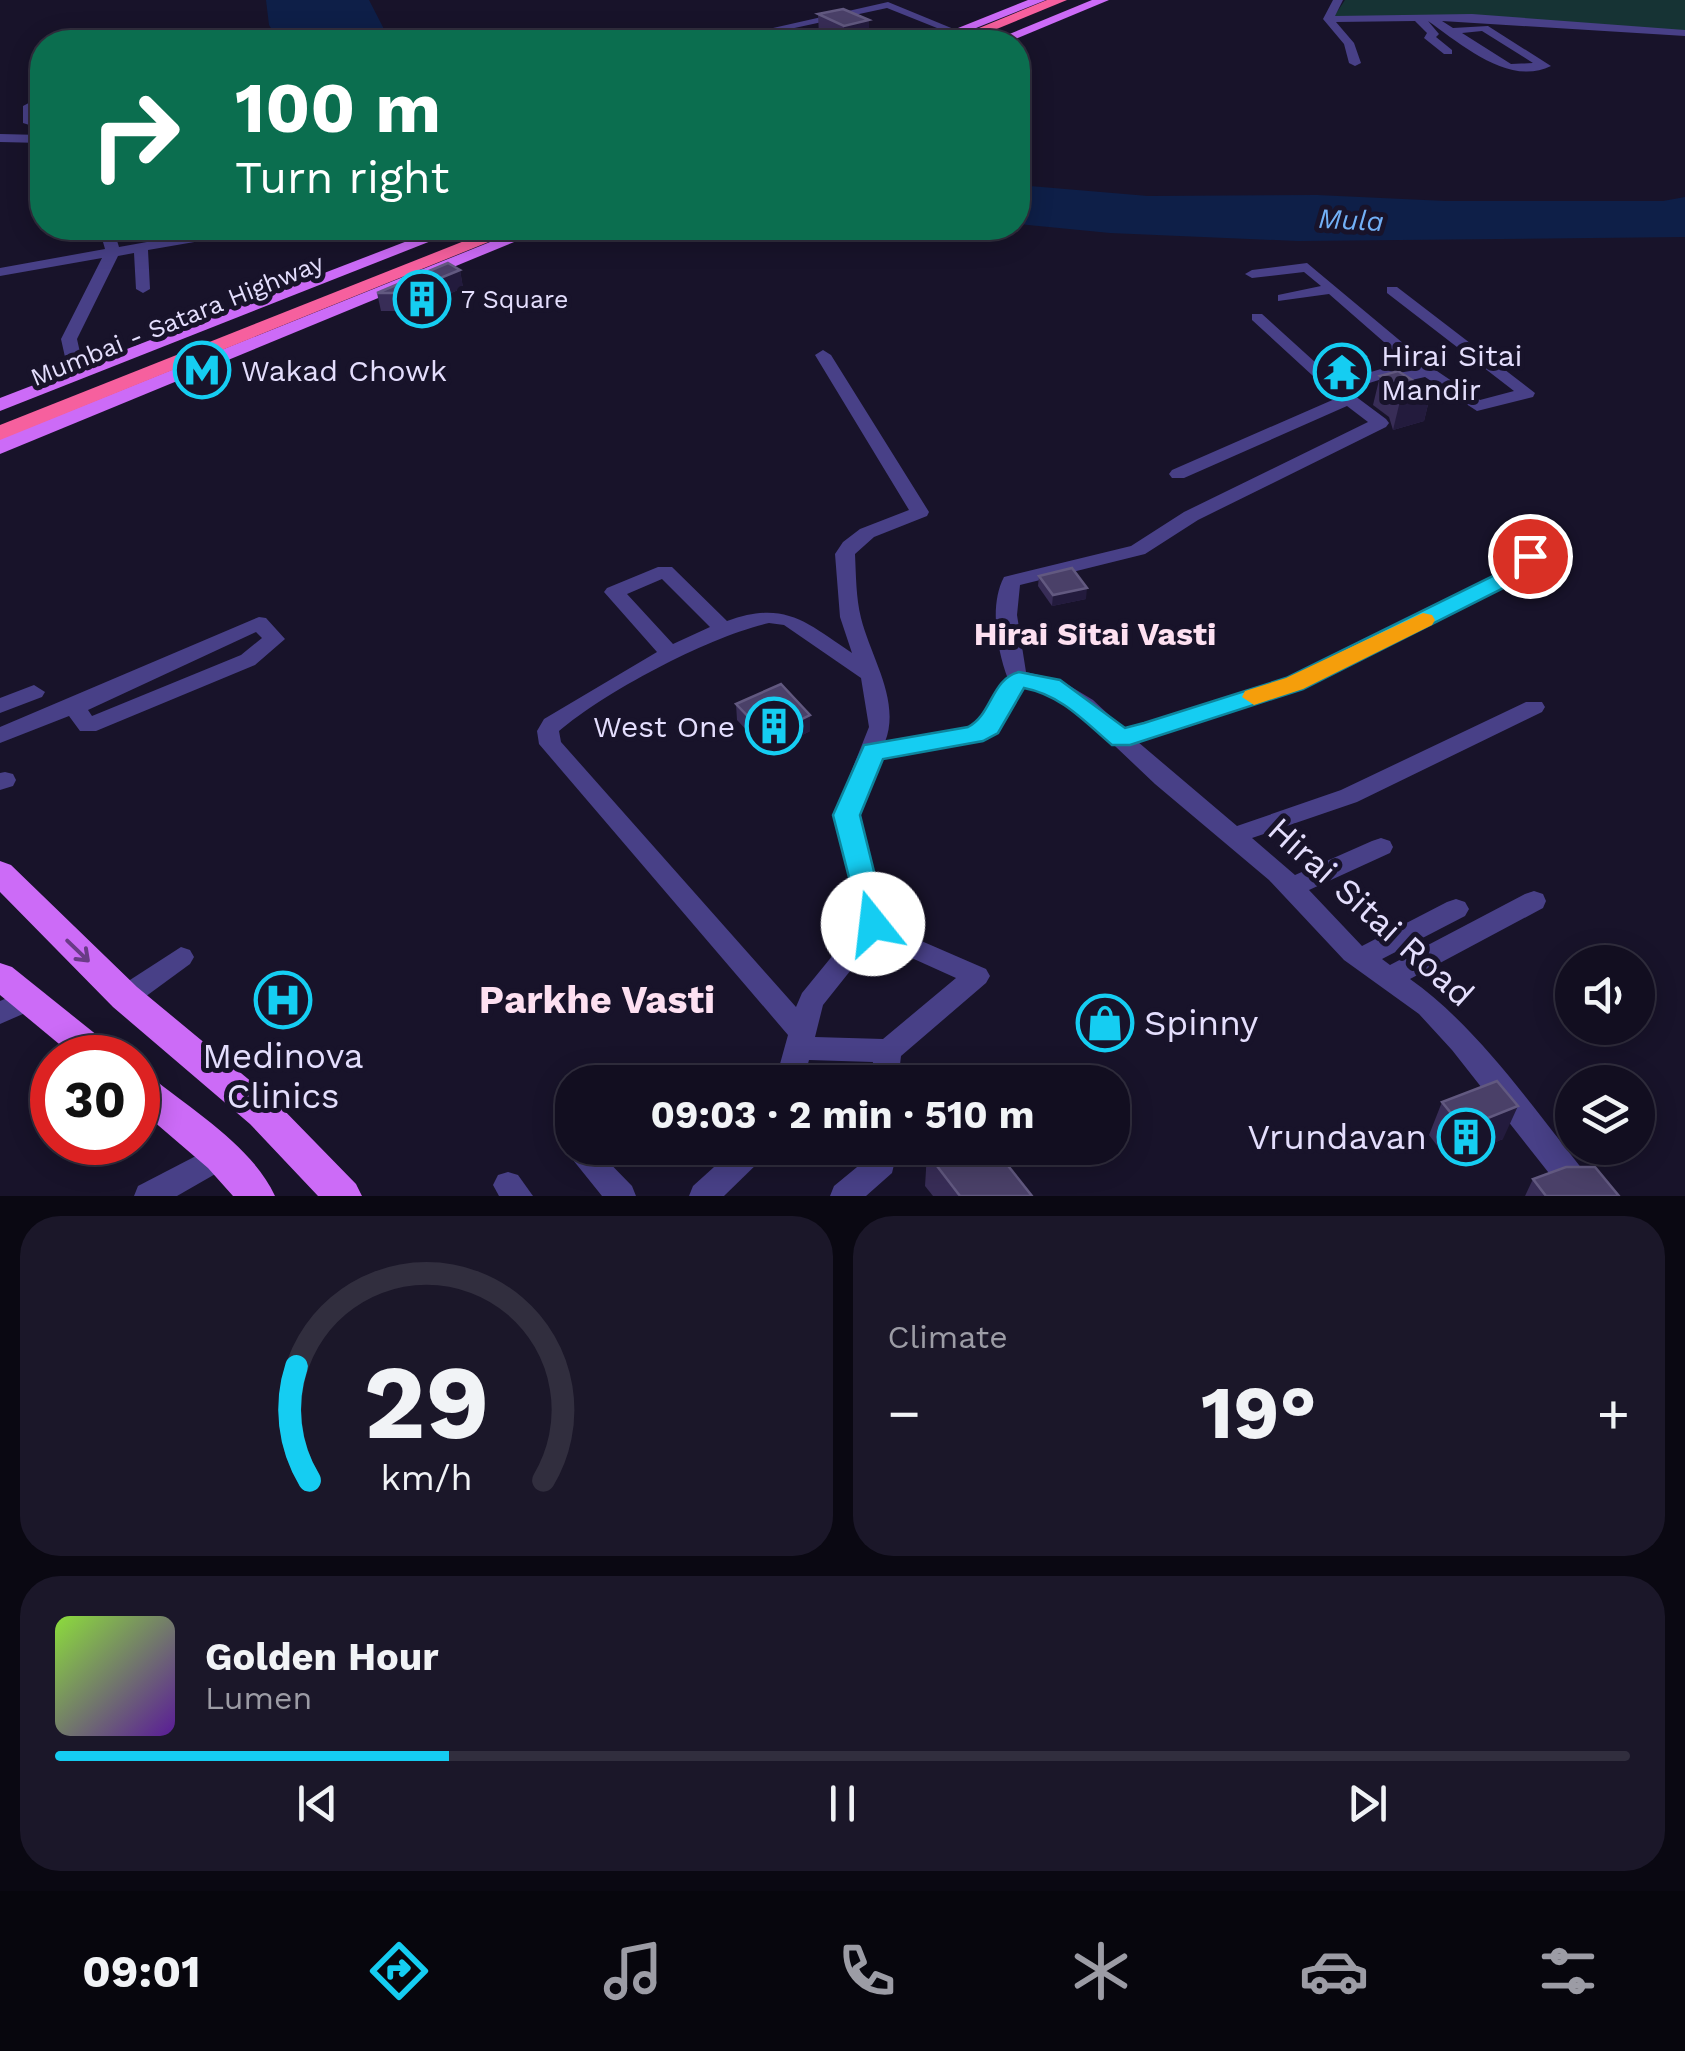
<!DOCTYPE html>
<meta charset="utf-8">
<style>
:root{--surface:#120e20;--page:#1b1729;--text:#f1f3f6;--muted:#9c9ca5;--line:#312e3e;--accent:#15cdf2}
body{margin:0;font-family:"Work Sans",sans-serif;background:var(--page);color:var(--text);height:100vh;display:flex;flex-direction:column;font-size:38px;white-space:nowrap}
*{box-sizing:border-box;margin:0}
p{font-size:32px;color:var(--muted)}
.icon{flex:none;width:55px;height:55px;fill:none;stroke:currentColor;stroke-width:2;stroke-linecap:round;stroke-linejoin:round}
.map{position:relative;height:1196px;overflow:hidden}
.panel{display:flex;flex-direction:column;gap:20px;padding:20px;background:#0a0812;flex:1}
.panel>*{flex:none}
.hud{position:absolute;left:30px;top:30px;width:1000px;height:210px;border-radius:40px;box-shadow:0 5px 25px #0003,0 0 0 2px var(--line);background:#0b6e4f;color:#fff;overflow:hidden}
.fabs{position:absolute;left:1555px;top:945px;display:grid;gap:20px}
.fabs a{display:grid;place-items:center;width:100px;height:100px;border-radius:50%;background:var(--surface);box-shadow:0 5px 25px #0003,0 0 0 2px var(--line);font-size:50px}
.speed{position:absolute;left:30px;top:1035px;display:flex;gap:20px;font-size:50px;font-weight:700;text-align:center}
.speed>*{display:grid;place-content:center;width:130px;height:130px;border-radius:50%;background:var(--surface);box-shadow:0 5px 25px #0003,0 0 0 2px var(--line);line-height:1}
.speed .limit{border:15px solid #d22;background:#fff;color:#111}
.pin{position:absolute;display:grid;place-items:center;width:85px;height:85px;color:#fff;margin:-42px;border:5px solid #fff;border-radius:50%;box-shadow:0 2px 10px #0007}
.me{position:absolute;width:110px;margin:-55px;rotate:344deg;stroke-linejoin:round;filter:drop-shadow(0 0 8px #0008)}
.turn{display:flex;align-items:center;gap:35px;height:210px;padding:0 40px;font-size:45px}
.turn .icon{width:130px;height:130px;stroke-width:2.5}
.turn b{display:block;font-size:70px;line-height:85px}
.big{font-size:75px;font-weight:700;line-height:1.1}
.panel .card{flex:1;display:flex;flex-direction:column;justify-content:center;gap:15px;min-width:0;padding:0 35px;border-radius:40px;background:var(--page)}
.panel .dial{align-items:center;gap:0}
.dial svg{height:260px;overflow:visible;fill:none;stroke:var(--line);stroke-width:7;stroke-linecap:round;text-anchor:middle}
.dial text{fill:var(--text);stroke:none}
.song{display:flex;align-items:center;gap:30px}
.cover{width:120px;height:120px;border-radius:15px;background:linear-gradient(135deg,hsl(90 70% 55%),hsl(270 70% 35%))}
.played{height:10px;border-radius:5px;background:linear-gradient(90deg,var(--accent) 25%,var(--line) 25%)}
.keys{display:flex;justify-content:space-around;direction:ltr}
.heat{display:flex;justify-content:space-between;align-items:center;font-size:55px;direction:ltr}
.panel .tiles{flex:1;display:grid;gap:20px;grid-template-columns:1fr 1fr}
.card:last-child{grid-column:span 2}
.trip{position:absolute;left:555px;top:1065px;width:575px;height:100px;border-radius:40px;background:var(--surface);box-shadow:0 5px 25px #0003,0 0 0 2px var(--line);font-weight:700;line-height:100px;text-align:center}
.tab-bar{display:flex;height:160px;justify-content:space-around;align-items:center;background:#07060d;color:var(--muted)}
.tab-bar .icon{width:70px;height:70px}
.tab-bar .active{color:var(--accent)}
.tab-bar b{font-size:45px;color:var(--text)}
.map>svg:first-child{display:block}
</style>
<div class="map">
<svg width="1685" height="1196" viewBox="0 0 1685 1196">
<rect width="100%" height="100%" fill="#18132a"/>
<path fill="#163334" d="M1345,0H1685V32L1469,15L1333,18Z"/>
<g fill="#0e1f48">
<path d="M266,0H369L386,33L400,42H280L269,25Z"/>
<path d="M1018,185L1148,196L1317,195L1446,201H1663L1685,197V237L1298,241L1110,233L1018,224Z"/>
</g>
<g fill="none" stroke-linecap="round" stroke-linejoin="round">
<g fill="#484087" fill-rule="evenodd">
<path d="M1333,0H1343L1335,16L1472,14L1685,30V36L1442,21L1453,28L1488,26L1551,66C1509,87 1461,44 1428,21L1439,34L1436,37L1452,50V54H1444L1424,38L1427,33L1415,21L1336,22L1354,43L1361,63L1355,66L1349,63L1344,44L1323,19ZM1482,31L1533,63L1511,64L1462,33Z"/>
<path d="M888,2L961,32L952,34L887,8L730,42L725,39Z"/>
<path d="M480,30L485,33L484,35L452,42H435Z"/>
<path d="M42,96V105L33,110V118L42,121V129L23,123V106Z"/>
<path d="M0,134L42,135V143L0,142Z"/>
<path d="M99,228H113L119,247L203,232V228H217V235L206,240L148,250L150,289L143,293L136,289L134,253L118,256L77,339L85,375L77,380L69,375L61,339L102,258L0,276V268L105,249Z"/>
<path d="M1307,263L1434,369L1480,400L1514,391L1387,293V287H1397L1535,393L1533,397L1477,411L1425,377L1398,383L1382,379L1347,390L1386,419L1389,423L1386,427L1198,520L1145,554L1020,585L1017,615L1026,672L1060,680L1093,700L1125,730L1286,679L1518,564L1523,552H1537L1540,556L1534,571L1302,689L1138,742L1237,826L1341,790L1526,702H1542L1545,707L1542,712L1357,802L1252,838L1295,875L1372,841L1381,838L1390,841L1393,847L1390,853L1309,890L1362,946L1447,902L1456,899L1465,902L1469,909L1465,916L1382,959L1390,965L1525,894L1534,891L1543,894L1546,901L1543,908L1410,979C1481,1029 1540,1118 1596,1186L1600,1196H1567L1452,1050L1419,1014L1344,960L1269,880L1155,784L1077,710L1046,691L1024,688L996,728L982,739L879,759L858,815L884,919L896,930L986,969L990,976L986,983L901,1056L898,1082H870L873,1062L809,1060L803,1082H775L788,1035L539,744L537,731L544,719L657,652L604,592L607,588L658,567H672L727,621C785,600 806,622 852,653L840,617L835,554L843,542L860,529L909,510L815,355L823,350L831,355L929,512L927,516L874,537L855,554C856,575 856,598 861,618C871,658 901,701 885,742L968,727L974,724L1008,679C997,650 989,605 1004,577L1131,546L1184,512L1368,422L1347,406L1184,478H1172L1169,474L1172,470L1337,398L1252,320V314H1262L1337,382L1381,369L1398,373L1416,370L1329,294L1278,301V295L1321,286L1304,272L1252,278L1245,274L1252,270ZM662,579L710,627L673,644L627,594ZM769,623L784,625L861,678L869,727L834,815L860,922L802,993L796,1007L561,742L559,731C606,691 710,636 769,623ZM874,941L956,978L883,1039L815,1037L823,1005Z"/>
<path d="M259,617L266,618L285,639L255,665L96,731H80L69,716L0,743V727ZM256,632L262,638L241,655L92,716L88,710Z"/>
<path d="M34,685L45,692L42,697L0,713V698Z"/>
<path d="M5,772L13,774L16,780L13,786L0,790V773Z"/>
<path d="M181,947L190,950L194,957L190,964L134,1005L125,1008L116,1005L112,997L116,989Z"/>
<path d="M30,988L39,991L43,999L39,1007L0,1024V1001Z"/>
<path d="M572,1139V1148H595L632,1186L636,1196H602L565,1150Z"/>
<path d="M221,1143L231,1147L236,1156L231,1165L177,1196H134L138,1186Z"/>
<path d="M735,1148H768L764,1157L724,1196H689L693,1186Z"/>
<path d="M870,1148H898L892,1173L866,1196H830L834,1186L868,1158Z"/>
<path d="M508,1172L518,1175L533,1196H499L493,1185L498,1175Z"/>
</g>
<g fill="#cc6bf7" fill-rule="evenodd">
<path d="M1028,0H1046L941,42H923Z"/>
<path d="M1092,0H1109L1008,42H990Z"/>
<path d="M441,228H464L0,411V398Z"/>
<path d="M525,228H548L0,454V439Z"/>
<path d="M0,861L11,865L137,987L276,1102L356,1184L362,1196H318L250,1124L113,1007L0,892Z"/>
<path d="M0,963L12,967L113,1048L118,1058H76L0,995Z"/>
<path d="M138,1072L150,1076C192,1110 252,1146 275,1196H233L208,1168L138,1108Z"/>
</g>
<g fill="#f6609e" fill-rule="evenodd">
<path d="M1047,0H1067L965,42H945Z"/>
<path d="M497,228H523L0,440V425Z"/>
</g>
</g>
<g fill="#382d57">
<path d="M818,14L869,20V42H833L819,36Z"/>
<path d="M460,270L463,288L408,311H381L377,293Z"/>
<path d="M1330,353L1361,371L1338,378L1327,368Z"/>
<path d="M1380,376L1431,392L1424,421L1393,430L1389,417L1373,405Z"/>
<path d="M1039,576L1086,599L1052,606L1038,586Z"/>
<path d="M736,704L810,715V731L768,753L737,720Z"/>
<path d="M1442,1102L1503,1139L1449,1161L1429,1135Z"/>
<path d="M927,1153L1032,1196H933L925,1186Z"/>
<path d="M1533,1179L1619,1196H1525Z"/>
</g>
<g fill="#231b3d">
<path d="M869,20V42H844V26Z"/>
<path d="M460,270L463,288L408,311L404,293Z"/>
<path d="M1365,356L1361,371L1338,378L1341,363Z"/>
<path d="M1431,392L1424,421L1393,430L1400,401Z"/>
<path d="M1087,588L1086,599L1052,606L1053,595Z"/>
<path d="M810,715V731L768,753L767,736Z"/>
<path d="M1518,1106L1503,1139L1449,1161L1463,1128Z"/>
</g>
<g fill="#4a4068" stroke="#625980" stroke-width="2.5">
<path d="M843,9L869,20L844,26L818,14Z"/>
<path d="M448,263L460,270L404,293H377Z"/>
<path d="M1352,348L1365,356L1341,363L1330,353Z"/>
<path d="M1398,371L1431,392L1400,401L1396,388L1380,376Z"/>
<path d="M1072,568L1087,588L1053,595L1039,576Z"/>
<path d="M781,684L810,715L767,736L736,704Z"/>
<path d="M1497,1081L1518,1106L1463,1128L1442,1102Z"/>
<path d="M937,1148H994L1032,1196H960L927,1153Z"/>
<path d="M1566,1167H1595L1619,1196H1546L1533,1179Z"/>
</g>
<defs><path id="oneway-shaft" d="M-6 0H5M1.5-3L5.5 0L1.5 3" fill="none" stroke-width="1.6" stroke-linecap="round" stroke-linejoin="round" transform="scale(2.5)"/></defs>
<use stroke="#693b86" href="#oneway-shaft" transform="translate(78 951) rotate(44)"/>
<path fill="#15cdf2" stroke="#0e859d" stroke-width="2.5" d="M1530,549L1541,556L1535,572L1303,689L1130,745H1112C1084,721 1061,695 1024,688L998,733L983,741L883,759L860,815L887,924L883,932L873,936L863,932L833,815L864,745L968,727C992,715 991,679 1019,672L1060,680L1125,728L1144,723L1286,678L1517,564L1523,551Z"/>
<path fill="#f59e0b" d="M1423,613L1432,615L1435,620L1432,625L1303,689L1254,705L1242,697L1245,691L1286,678Z"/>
<defs>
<g id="building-ring" transform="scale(2.875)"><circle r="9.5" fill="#18132a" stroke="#15cdf2" stroke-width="1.5"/><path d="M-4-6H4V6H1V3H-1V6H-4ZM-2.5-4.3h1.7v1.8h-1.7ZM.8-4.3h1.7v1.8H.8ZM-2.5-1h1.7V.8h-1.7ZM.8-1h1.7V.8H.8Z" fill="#15cdf2"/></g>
<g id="metro-ring" transform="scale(2.875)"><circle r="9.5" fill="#18132a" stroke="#15cdf2" stroke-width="1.5"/><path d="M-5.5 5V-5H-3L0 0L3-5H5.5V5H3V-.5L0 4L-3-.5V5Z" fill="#15cdf2"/></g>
<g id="temple-ring" transform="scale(2.875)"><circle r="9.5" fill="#18132a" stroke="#15cdf2" stroke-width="1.5"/><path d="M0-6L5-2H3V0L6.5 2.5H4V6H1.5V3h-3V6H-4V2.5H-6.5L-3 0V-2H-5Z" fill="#15cdf2"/></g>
<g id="hospital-ring" transform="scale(2.875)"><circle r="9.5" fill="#18132a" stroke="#15cdf2" stroke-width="1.5"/><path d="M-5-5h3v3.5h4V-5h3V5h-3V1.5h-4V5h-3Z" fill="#15cdf2"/></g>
<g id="shop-ring" transform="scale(2.875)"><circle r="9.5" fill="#18132a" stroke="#15cdf2" stroke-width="1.5"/><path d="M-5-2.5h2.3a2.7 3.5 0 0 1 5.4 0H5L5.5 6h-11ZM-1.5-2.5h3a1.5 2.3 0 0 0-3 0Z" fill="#15cdf2"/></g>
</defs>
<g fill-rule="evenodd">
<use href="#building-ring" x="422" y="299"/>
<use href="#metro-ring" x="202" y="370"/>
<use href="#temple-ring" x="1342" y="372"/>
<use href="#building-ring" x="774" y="726"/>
<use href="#hospital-ring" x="283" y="1000"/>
<use href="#shop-ring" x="1105" y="1023"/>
<use href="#building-ring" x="1466" y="1137"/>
</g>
<g text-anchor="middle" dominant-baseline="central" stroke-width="10" stroke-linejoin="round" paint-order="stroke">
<g font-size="25" fill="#e4defd" stroke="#18132a" text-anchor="start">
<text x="461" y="299">7 Square</text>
</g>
<g font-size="25" fill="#e4defd" stroke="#18132a">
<text transform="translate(177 320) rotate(-22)">Mumbai - Satara Highway</text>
</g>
<g font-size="28" font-style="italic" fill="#72b0f7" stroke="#18132a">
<text transform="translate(1351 220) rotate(3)">Mula</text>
</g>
<g font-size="30" fill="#e4defd" stroke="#18132a" text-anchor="start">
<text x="1381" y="355">Hirai Sitai<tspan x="1381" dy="34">Mandir</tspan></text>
<text x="241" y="370">Wakad Chowk</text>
<text x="735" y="726" text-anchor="end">West One</text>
</g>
<g font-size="32" font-weight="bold" fill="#fde0f1" stroke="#18132a">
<text x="1095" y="634">Hirai Sitai Vasti</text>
</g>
<g font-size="35" fill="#e4defd" stroke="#18132a">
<text transform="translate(1371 912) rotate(42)">Hirai Sitai Road</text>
</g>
<g font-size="35" fill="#e4defd" stroke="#18132a" text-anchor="start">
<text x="1144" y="1023">Spinny</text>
<text x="283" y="1056" text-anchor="middle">Medinova<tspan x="283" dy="40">Clinics</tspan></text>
<text x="1427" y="1137" text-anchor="end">Vrundavan</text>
</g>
<g font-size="38" font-weight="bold" fill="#fde0f1" stroke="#18132a">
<text x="597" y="1000">Parkhe Vasti</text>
</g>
</g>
</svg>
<div class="fabs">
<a><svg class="icon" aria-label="sound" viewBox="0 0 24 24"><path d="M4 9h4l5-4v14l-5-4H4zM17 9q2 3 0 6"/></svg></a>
<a><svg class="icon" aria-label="layers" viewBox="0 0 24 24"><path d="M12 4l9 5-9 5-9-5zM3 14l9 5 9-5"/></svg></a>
</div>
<div class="speed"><div class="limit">30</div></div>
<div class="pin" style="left:1530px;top:556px;background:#d93025"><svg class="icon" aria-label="arrive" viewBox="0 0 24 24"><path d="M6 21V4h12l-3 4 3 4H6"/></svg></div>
<svg class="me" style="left:873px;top:924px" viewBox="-20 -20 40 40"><circle r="19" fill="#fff"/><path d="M0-13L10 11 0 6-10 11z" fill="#15cdf2"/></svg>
<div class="trip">09:03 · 2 min · 510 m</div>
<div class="hud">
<div class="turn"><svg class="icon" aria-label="right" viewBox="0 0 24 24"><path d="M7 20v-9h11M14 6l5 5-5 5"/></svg><div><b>100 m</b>Turn right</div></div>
</div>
</div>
<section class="panel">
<div class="tiles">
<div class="card dial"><svg viewBox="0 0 100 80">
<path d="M14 69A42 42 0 1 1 86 69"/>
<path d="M14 69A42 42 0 0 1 10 34" stroke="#15cdf2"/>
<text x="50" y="56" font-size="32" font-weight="700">29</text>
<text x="50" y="72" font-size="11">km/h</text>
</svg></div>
<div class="card"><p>Climate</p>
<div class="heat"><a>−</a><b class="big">19°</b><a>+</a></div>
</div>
<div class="card">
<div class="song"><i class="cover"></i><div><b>Golden Hour</b><p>Lumen</p></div></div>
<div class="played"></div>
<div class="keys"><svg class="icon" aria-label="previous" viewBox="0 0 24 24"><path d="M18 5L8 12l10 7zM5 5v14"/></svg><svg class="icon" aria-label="pause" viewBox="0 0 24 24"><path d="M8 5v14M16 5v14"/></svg><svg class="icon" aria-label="next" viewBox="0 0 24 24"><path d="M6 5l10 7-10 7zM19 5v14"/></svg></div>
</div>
</div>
</section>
<nav class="tab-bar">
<b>09:01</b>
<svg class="icon active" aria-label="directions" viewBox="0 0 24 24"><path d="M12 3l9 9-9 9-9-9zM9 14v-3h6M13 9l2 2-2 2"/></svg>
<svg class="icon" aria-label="music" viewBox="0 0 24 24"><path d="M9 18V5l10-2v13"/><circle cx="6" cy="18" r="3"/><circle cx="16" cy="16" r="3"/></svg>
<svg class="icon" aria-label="phone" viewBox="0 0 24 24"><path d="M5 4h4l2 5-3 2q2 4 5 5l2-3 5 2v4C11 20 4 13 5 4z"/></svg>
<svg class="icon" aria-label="climate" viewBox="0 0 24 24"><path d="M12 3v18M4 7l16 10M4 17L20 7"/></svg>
<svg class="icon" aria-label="car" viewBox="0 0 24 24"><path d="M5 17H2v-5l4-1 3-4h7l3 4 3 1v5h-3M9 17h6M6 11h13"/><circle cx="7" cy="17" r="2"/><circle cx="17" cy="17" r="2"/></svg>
<svg class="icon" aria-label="filters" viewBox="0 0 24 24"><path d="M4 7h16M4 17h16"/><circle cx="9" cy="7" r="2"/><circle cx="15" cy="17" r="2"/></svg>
</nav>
